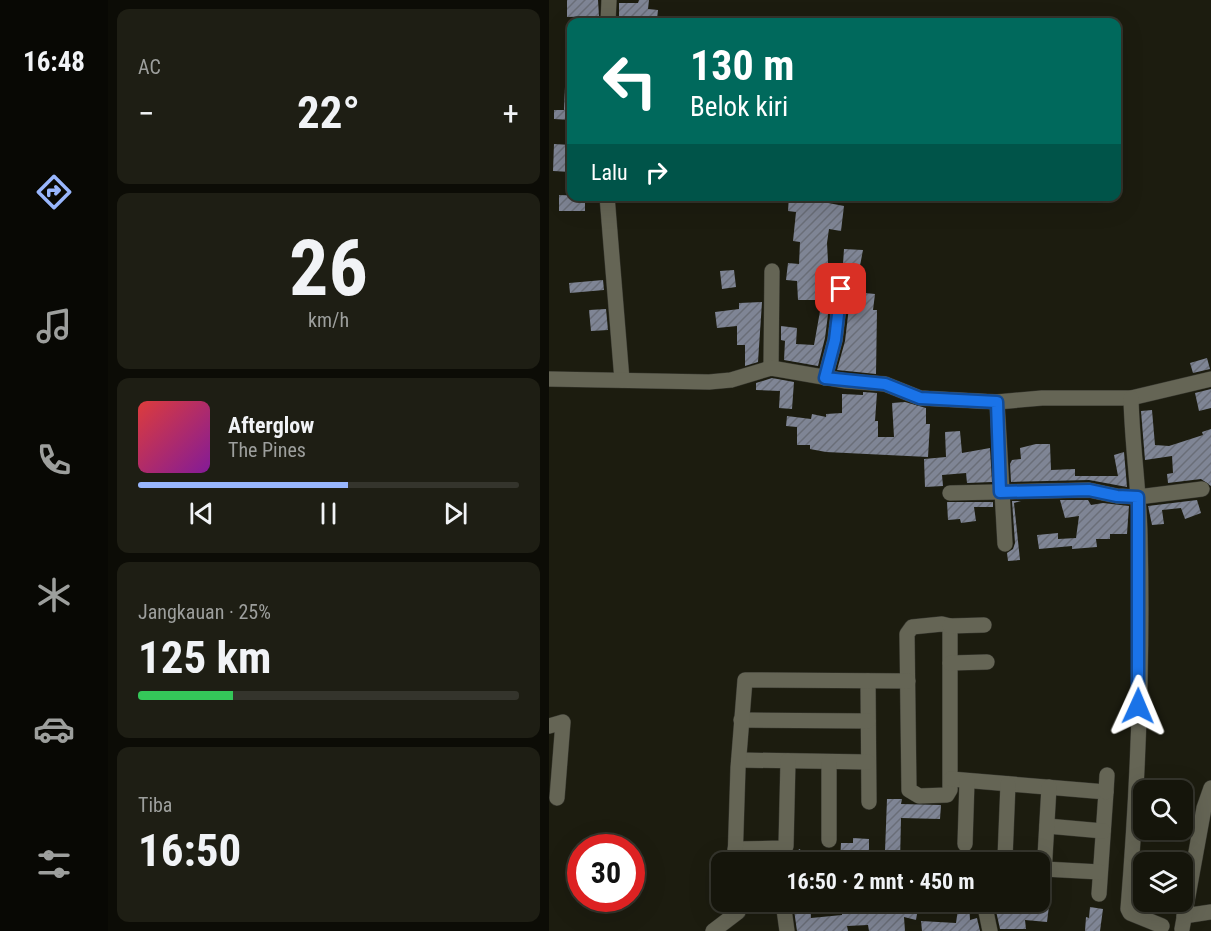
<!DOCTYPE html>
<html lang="id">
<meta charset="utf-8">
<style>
:root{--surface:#15150b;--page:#1e1e14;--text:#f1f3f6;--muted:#9d9f9d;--line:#34342c;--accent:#98b6fd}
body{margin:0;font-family:"Roboto Condensed",sans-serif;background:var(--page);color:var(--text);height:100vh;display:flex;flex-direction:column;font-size:22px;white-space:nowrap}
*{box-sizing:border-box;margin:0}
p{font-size:20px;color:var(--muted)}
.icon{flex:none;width:33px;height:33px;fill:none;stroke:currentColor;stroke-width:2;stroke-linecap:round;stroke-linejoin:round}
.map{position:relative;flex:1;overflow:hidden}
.side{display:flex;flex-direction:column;gap:9px;padding:9px;background:#0c0c06;width:441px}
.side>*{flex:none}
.banner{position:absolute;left:18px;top:18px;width:554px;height:183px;border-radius:12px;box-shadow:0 6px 24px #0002,0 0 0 2px var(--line);background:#00695c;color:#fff;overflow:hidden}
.tools{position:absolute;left:584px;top:780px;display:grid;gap:12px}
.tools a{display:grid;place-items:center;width:60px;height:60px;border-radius:12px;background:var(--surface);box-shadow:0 6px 24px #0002,0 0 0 2px var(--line);font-size:30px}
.speed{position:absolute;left:18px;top:834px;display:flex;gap:12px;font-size:30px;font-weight:700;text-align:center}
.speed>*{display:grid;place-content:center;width:78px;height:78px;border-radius:50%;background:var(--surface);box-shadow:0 6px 24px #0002,0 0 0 2px var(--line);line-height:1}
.speed .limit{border:9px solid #d22;background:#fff;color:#111}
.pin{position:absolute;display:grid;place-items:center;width:51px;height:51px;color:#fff;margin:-26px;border-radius:12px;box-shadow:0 3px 9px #0006}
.me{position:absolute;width:66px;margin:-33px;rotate:1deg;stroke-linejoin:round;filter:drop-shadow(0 0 4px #0008)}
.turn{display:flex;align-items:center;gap:21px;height:126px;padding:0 24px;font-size:27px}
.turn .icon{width:78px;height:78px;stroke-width:2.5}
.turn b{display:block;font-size:42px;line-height:51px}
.then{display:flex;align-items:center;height:57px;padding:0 24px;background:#0003;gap:12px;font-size:22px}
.big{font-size:45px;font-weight:700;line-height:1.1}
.side .card{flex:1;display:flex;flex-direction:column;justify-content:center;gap:9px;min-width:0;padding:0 21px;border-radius:12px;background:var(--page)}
.side .dial{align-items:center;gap:0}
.dial b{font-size:78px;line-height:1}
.song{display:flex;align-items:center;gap:18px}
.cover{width:72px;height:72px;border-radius:9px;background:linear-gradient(135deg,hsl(0 70% 55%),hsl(290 70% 35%))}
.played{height:6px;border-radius:3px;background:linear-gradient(90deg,var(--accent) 55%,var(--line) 55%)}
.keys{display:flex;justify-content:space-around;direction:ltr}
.heat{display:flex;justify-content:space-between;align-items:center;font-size:33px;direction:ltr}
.charge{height:9px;border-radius:4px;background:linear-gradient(90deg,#34c759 25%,var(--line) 0)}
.trip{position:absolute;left:162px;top:852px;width:339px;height:60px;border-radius:12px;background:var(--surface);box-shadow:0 6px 24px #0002,0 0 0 2px var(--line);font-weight:700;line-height:60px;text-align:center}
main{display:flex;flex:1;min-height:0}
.menu{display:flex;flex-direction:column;width:108px;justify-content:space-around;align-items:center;background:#080804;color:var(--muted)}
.menu .icon{width:42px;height:42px}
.menu .selected{color:var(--accent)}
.menu b{font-size:27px;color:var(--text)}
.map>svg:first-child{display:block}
</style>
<main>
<nav class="menu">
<b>16:48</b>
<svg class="icon selected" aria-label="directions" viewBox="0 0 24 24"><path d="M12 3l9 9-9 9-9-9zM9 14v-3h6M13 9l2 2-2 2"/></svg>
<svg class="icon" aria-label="music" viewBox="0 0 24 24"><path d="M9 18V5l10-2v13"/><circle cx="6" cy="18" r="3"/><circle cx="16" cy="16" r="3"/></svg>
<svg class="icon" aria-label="phone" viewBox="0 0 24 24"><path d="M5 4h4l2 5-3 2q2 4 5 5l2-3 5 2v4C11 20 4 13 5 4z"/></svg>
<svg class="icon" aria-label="climate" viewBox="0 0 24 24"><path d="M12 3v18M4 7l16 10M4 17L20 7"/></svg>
<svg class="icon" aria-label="car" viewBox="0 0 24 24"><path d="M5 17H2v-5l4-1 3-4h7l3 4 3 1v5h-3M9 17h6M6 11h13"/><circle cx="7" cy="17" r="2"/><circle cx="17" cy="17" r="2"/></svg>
<svg class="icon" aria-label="filters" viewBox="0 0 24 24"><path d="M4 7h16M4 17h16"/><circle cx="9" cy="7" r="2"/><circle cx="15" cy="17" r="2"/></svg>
</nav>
<section class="side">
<div class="card"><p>AC</p>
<div class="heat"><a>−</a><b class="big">22°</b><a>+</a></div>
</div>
<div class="card dial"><b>26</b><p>km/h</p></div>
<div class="card">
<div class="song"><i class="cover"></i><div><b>Afterglow</b><p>The Pines</p></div></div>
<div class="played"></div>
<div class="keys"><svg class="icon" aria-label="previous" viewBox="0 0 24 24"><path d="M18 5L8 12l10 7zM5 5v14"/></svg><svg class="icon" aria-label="pause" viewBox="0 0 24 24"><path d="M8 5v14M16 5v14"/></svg><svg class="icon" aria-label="next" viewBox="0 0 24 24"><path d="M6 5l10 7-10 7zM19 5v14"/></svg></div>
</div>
<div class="card"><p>Jangkauan · 25%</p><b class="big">125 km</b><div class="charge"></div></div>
<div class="card"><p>Tiba</p><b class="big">16:50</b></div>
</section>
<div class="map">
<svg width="662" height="931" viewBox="0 0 662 931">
<defs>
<pattern id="building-hatch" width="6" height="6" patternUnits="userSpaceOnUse" patternTransform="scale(1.5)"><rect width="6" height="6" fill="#7f8595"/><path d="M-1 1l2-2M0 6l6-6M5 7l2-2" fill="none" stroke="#6a6e78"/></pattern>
</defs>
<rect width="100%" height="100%" fill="#1c1c0f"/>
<g fill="url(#building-hatch)">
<path d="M18,0H49L50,16L18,17Z"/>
<path d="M90,0H100L99,9L109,10L108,19L88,17V22H70V3H89Z"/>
<path d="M16,87H22V120L5,119V110H15Z"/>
<path d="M5,144L22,145V172L4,171Z"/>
<path d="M10,195L36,196V211H10Z"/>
<path d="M240,196H275L274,202L295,206L292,231L280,229L278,243L281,299L276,338L269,366L235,360L236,341L232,340V326L248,328L247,344L265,345L273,300H249L248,281L237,280L239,263L250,264L251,242L244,241L247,212L239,211Z"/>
<path d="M295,249L314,250L306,292L326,294L324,310H328L327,374L288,370L296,341L302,290L298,282L293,279Z"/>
<path d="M185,270L187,287L173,289L171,271Z"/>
<path d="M54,280L55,290L21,293L20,283Z"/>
<path d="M213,302L209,362L196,366V345H188V326L168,328L166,312L190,309V303Z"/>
<path d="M57,309L59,330L42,331L40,310Z"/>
<path d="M658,358L661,369L644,373L641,363Z"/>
<path d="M223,378L245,382L243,409L230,408L231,391L207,390V383Z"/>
<path d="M662,389V408L650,411L646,393Z"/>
<path d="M314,392L328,393L326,421H329V437H345L343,403L356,402L377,408V424H381L379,457L277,452L261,449V445H248V427L237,426L238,416L262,419L263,414L277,417V414L293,413V394L314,395Z"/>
<path d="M603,410L606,445L620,446L654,435L653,432L662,429V486L652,479L619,483L618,474L624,473L623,456L596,460L592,411Z"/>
<path d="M411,431L413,453L441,448L443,482L418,483L417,473L393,475L394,486L376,487L375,459L397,457L396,432Z"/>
<path d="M487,444H501L502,470L526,469V476H569L565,455L575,452L578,487L540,480L462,482L461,464L463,460L472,459L471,448Z"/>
<path d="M511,500H539L542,505L554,503L580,506L578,534H561V539H547L548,547L523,549V546L490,549L488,535L509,533V539L527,538L530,516L516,518Z"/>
<path d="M648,500L652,513L636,519L632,508L613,510L615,524L603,525L599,506Z"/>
<path d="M463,501H472L465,503L471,560L459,561L458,553L464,549L466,543Z"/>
<path d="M398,502H444V507H425L427,521L412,523L411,519L399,520Z"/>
<path d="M338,799H353L352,804L392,805L391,819L352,818L351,862H291L292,843H304V838L320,839V850L336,851Z"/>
<path d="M251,849L254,862H235L234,858Z"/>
<path d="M248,902H261L262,918L293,915V912L300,911L299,902H370L367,920L355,917L356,931H320L319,925L298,926L299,931H248L244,903Z"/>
<path d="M410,902H420L421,920L428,918L431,931H373L372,921L407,923Z"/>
<path d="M445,902H458V906H500L498,922L476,920L477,929H451Z"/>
<path d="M541,907L554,909L551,931H536L537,917L540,918Z"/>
</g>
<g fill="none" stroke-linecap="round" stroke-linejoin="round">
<g stroke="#383830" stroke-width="16">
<g id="minor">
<path d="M59,22L60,0"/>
<path d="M58,196L73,380"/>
<path d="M222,368L223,271"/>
<path d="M276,378L286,340L292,289"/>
<path d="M0,379L160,382L182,380L222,368L297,381L336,384L371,398L448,402L493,398H582L662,379"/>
<path d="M582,398C583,444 590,489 591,535C594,659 589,785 579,909L581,913L613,926"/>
<path d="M448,402L456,544"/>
<path d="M401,493L540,490L568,496L589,497L653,489"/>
<path d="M393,624L401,626V790L398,795L370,796L360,790L358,634L363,627Z"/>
<path d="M401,626L435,625"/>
<path d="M401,663L438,662"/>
<path d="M319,681L320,802"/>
<path d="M192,720L319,721"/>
<path d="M0,726L14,722L8,798"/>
<path d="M190,760L319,762"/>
<path d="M402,779L557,792L550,894"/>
<path d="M557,792L558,775"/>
<path d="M498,826L554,831"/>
<path d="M280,840V762"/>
<path d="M416,844L418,781"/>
<path d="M186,849L233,848L237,846L239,761"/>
<path d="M456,858L459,784"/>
<path d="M186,862L189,768L196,680L359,681"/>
<path d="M495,869L551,872"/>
<path d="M495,874L500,787"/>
<path d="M234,902L238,931"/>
<path d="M435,902L441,931"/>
<path d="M635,916L662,912"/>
<path d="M633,929L655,808L662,788"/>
<path d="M164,931L189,912L188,902"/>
</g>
</g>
<use href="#minor" stroke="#656555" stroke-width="15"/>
</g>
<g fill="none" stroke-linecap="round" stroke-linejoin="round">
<g stroke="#114b97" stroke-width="15">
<path id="route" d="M292,289L286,340L276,378L336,384L371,398L448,402L451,492L540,490L568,496L589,497V706"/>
</g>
<use href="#route" stroke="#1a73e8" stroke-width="10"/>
</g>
</svg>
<div class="tools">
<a><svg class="icon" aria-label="search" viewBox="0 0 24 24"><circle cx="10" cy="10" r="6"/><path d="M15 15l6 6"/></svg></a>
<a><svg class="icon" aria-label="layers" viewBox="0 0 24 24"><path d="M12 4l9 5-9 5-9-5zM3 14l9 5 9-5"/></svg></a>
</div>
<div class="speed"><div class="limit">30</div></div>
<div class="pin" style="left:292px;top:289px;background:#d93025"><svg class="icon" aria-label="arrive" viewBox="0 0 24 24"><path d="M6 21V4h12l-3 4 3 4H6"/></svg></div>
<svg class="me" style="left:589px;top:706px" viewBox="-20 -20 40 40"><path d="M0-17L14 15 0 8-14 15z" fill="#1a73e8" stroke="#fff" stroke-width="4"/></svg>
<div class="trip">16:50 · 2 mnt · 450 m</div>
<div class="banner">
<div class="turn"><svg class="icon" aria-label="left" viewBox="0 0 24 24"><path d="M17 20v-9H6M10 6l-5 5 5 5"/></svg><div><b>130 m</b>Belok kiri</div></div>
<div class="then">Lalu<svg class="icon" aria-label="right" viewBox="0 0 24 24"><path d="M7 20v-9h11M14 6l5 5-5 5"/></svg></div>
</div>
</div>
</main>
